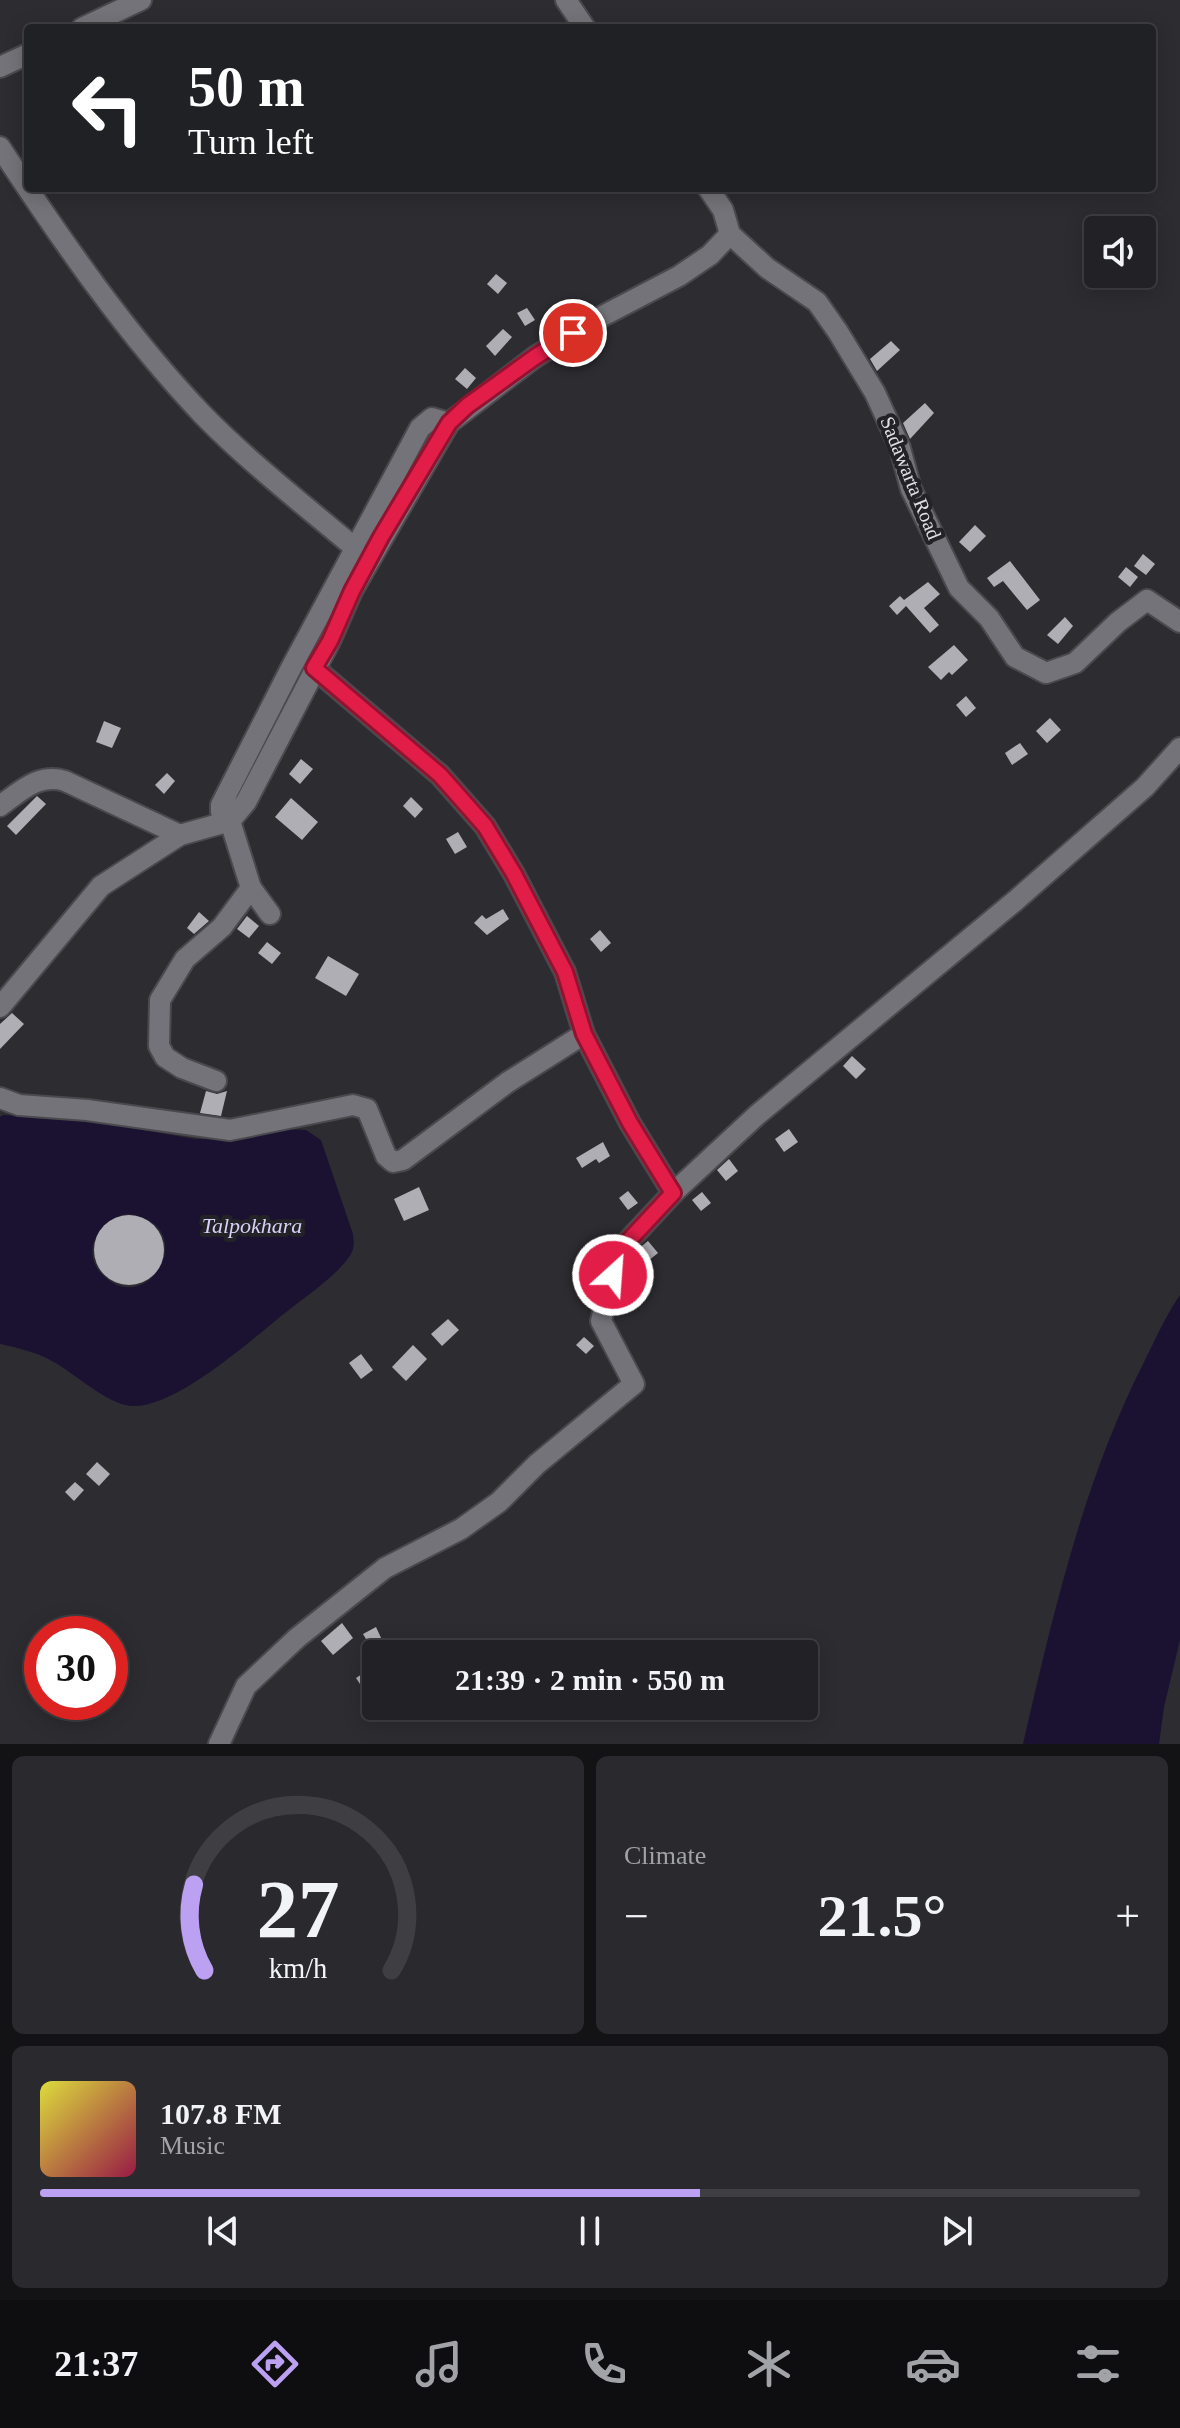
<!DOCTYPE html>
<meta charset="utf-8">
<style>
:root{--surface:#222125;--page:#2a292d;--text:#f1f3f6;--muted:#a2a3a7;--line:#3f3e42;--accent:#bca0f2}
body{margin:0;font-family:Georgia,serif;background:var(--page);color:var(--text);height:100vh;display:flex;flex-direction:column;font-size:30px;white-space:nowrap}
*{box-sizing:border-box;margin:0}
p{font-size:26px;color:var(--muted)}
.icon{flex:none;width:44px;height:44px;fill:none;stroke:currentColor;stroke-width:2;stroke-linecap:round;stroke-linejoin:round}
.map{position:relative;height:1744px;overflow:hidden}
.drawer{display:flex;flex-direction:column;gap:12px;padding:12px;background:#131214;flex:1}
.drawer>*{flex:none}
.banner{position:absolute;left:24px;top:24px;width:1132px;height:168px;border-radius:8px;box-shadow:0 4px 20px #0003,0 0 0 2px var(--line);background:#202124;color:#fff;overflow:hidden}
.controls{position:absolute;left:1084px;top:216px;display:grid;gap:16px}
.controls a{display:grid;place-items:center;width:72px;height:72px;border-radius:8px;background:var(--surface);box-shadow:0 4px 20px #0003,0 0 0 2px var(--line);font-size:40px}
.speed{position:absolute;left:24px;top:1616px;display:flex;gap:16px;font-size:40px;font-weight:700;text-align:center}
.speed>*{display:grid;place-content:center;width:104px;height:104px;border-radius:50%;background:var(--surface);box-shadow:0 4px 20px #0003,0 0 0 2px var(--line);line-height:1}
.speed .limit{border:12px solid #d22;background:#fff;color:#111}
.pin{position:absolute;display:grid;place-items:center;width:68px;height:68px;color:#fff;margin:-34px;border:4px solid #fff;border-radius:50%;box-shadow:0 2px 8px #0007}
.me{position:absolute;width:88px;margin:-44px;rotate:26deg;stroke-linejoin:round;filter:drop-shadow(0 0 6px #0008)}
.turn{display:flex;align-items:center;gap:28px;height:168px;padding:0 32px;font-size:36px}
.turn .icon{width:104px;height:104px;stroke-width:2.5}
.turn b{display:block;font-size:56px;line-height:68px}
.big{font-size:60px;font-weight:700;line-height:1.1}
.drawer .card{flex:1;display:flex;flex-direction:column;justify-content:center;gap:12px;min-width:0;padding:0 28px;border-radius:12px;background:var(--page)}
.drawer .dial{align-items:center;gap:0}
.dial svg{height:208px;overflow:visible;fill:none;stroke:var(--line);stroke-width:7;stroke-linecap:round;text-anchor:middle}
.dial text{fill:var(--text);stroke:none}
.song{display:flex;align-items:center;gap:24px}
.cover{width:96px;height:96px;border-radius:12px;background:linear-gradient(135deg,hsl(60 70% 55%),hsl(340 70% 35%))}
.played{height:8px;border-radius:4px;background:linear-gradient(90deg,var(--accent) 60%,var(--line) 60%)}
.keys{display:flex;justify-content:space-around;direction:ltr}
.heat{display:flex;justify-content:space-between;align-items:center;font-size:44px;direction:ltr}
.drawer .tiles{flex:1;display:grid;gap:12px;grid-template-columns:1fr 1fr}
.card:last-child{grid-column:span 2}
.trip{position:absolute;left:362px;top:1640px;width:456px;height:80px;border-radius:8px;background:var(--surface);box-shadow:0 4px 20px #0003,0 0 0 2px var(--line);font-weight:700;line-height:80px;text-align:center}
.dock{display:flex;height:128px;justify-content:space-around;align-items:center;background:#0e0d0f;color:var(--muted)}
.dock .icon{width:56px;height:56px}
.dock .active{color:var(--accent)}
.dock b{font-size:36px;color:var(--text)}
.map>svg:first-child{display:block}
</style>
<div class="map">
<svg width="1180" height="1744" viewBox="0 0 1180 1744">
<rect width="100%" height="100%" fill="#2d2c31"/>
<g fill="#1b1232" fill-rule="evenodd">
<path d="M3,1115L79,1119L195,1139H227L281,1129L306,1130L321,1140L353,1234C354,1242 355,1249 349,1257C333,1279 306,1296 285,1313C251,1340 175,1409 131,1406C107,1404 73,1372 52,1361C36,1352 18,1348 0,1344V1117ZM127,1214C205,1223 147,1324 101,1273C80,1250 101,1218 127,1214Z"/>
<path d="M1180,1295V1640L1164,1707L1159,1744H1023C1053,1614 1084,1479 1145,1360C1156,1338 1166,1315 1180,1295Z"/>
</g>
<g fill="#afaeb5">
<path d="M496,274L507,283L498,294L487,284Z"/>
<path d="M527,308L535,320L525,326L517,313Z"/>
<path d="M503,329L512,337L495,356L486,346Z"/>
<path d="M891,341L900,350L877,371L870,359Z"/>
<path d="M465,368L476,378L467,389L455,379Z"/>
<path d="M925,403L934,413L910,439L903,423Z"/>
<path d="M975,525L986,536L970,552L959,542Z"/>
<path d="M1143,554L1155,564L1146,575L1134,566Z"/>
<path d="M1010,561L1040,600L1027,610L1003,581L994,587L987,578Z"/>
<path d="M1126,567L1138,577L1130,587L1118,577Z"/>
<path d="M928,582L940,594L924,608L939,625L930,633L906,606L897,615L889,606L900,596L904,600Z"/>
<path d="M1065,617L1073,626L1058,644L1047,635Z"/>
<path d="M954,645L968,660L952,675L949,672L941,680L928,667Z"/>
<path d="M966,696L976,708L966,717L956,705Z"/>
<path d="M1050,718L1061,730L1047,743L1036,731Z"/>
<path d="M104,721L121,728L112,748L96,742Z"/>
<path d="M1020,743L1028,754L1012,765L1005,753Z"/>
<path d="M301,759L313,769L300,784L289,774Z"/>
<path d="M167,773L175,781L164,794L155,785Z"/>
<path d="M37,796L46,804L16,835L7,826Z"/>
<path d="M411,797L423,809L415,818L403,806Z"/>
<path d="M291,798L318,822L302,840L275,817Z"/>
<path d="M458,832L467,847L455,854L446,839Z"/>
<path d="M503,909L509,919L487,935L474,923L482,915L486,919Z"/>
<path d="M199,912L209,921L194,934L187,928Z"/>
<path d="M247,916L259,926L249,938L237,929Z"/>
<path d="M600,930L611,943L601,952L590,939Z"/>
<path d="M267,942L281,953L272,964L258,953Z"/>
<path d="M328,956L359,974L346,996L315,978Z"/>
<path d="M12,1013L24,1024L0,1049V1024Z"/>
<path d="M852,1056L866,1069L856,1079L843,1066Z"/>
<path d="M206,1091L217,1094L227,1091L221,1116L200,1113Z"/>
<path d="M789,1129L798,1142L784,1152L775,1139Z"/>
<path d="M603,1142L610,1156L599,1163L596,1159L582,1168L576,1158Z"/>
<path d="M729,1159L738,1171L726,1181L717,1170Z"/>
<path d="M419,1187L429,1210L404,1221L394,1199Z"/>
<path d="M628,1191L638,1203L628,1210L619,1198Z"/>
<path d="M702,1192L711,1203L701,1211L692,1200Z"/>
<circle cx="129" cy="1250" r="35"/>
<path d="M648,1241L658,1253L648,1261L638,1249Z"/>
<path d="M628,1285L642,1299L631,1310L620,1299L622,1292Z"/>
<path d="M448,1319L459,1330L442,1346L431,1334Z"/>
<path d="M584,1337L594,1346L586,1354L576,1345Z"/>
<path d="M413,1345L427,1359L406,1381L392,1367Z"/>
<path d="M361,1354L373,1370L361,1379L349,1363Z"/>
<path d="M97,1462L110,1474L99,1486L86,1474Z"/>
<path d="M75,1482L84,1490L74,1501L65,1492Z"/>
<path d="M342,1623L353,1638L333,1655L321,1641Z"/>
<path d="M376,1627L382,1640L370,1646L363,1634Z"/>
<path d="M376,1665V1678L362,1687L356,1678Z"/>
</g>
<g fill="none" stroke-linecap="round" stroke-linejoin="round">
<g stroke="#4a494e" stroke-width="24">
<g id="minor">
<path d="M566,0L585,28"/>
<path d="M82,28L141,0"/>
<path d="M0,67L28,54"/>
<path d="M0,147C62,241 126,334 203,415C250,463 304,505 355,548"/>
<path d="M708,188L723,210L730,234L767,268L817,302L838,332L875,393L900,448L911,489L959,588L989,618L1015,657L1046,673L1075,663L1118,622L1147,600L1180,622"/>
<path d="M314,668L440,775L485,826L514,874L565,972L584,1034L630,1123L673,1193"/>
<path d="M0,806C21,791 38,773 65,781L180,835"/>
<path d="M270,914L251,888L230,821L221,812V805L291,668L420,428L432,418L449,423"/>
<path d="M0,1007L101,886L180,835L230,821L246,802L330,641L352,591L449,423L535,357L593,321L679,276L710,255L730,234"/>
<path d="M216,1081L182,1068L165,1057L159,1046L160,1000L185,959L222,927L251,888"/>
<path d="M0,1098L19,1105L87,1110L230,1130L353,1105L367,1109L386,1156L393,1162L403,1160L508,1082L584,1034"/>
<path d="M219,1744L246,1686L297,1638L385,1568L461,1529L499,1502L537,1464L634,1384L601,1321L618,1252L673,1193L757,1115L1015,901L1145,787L1180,748"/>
</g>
</g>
<use href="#minor" stroke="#747379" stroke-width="20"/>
</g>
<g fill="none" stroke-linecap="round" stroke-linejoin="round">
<g stroke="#92132f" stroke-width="20">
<path id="route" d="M573,333L535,357L467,406L449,423L381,537L352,591L330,641L314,668L440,775L485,826L514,874L565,972L584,1034L630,1123L673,1193L618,1252L613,1275"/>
</g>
<use href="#route" stroke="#e11d48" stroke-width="14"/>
</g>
<g text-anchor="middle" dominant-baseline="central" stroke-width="8" stroke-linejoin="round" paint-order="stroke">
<g font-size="20" fill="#e1e0e4" stroke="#232227">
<text transform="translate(911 478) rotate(68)">Sadawarta Road</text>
</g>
<g font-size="22" font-style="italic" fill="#d7d0f8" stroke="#232227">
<text x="252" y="1225">Talpokhara</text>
</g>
</g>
</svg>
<div class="controls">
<a><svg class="icon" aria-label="sound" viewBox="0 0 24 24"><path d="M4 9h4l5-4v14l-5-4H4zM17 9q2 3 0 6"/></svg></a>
</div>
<div class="speed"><div class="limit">30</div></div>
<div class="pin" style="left:573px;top:333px;background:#d93025"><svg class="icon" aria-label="arrive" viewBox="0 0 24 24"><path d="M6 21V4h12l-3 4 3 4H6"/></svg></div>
<svg class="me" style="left:613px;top:1275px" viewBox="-20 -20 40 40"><circle r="17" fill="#e11d48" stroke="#fff" stroke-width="3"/><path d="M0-11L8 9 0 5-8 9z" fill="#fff"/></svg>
<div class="trip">21:39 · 2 min · 550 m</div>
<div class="banner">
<div class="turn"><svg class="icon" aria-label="left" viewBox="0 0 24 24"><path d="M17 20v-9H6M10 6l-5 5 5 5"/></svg><div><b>50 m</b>Turn left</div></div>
</div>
</div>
<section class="drawer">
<div class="tiles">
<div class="card dial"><svg viewBox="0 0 100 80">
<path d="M14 69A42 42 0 1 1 86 69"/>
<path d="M14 69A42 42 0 0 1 10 36" stroke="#bca0f2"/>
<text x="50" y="56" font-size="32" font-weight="700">27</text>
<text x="50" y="72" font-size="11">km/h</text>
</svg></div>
<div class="card"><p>Climate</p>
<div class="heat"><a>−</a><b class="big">21.5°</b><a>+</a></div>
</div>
<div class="card">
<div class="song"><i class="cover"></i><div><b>107.8 FM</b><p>Music</p></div></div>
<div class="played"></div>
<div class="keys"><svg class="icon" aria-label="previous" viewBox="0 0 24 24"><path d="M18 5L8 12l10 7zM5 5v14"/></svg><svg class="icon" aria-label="pause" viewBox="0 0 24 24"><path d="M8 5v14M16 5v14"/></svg><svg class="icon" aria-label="next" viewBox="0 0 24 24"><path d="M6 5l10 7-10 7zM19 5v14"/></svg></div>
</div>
</div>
</section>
<nav class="dock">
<b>21:37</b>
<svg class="icon active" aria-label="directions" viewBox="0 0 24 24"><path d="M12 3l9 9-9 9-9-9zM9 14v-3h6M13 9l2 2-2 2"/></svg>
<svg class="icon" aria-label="music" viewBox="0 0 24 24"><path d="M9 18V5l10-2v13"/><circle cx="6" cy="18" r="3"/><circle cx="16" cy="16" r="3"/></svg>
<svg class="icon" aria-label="phone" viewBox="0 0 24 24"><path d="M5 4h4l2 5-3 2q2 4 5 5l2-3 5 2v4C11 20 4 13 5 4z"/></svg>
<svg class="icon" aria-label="climate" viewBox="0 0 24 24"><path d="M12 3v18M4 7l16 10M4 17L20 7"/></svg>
<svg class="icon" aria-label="car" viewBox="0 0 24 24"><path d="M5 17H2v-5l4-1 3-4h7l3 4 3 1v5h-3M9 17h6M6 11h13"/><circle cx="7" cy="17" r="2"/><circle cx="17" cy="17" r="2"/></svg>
<svg class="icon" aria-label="filters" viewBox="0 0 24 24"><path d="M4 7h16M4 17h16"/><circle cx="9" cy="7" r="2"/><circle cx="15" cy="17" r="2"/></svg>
</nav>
